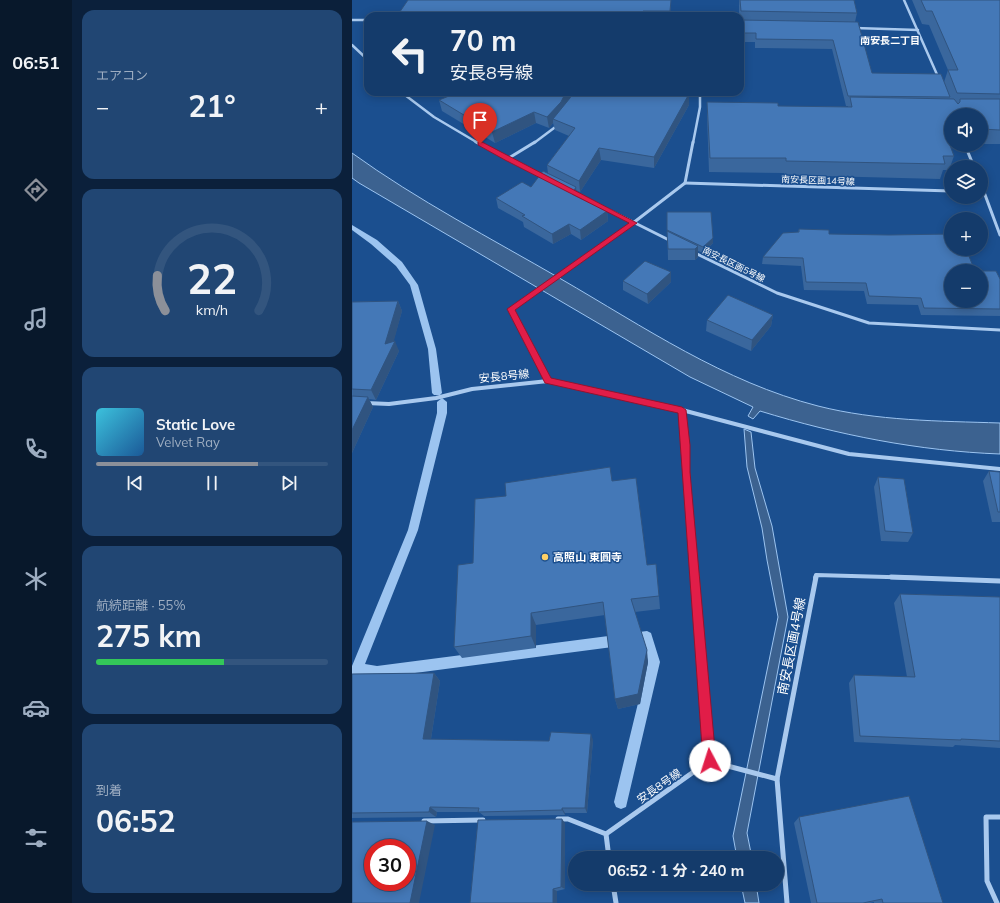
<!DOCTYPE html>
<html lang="ja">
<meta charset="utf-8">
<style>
:root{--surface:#143b6b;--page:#214673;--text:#f1f3f6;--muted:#9dadc1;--line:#33557e;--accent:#8c9099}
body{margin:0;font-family:Mulish,"Noto Sans JP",sans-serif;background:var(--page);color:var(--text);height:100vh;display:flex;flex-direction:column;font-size:15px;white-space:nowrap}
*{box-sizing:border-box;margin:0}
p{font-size:13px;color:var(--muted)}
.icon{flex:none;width:22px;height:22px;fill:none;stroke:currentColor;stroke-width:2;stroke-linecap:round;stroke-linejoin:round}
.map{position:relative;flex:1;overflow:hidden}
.panel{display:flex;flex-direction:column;gap:10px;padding:10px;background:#0b203b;width:280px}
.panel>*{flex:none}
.top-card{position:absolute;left:12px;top:12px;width:380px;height:84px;border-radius:12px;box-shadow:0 2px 10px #0003,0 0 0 1px var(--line);background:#143b6b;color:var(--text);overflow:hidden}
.controls{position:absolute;left:592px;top:108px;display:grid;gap:8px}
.controls a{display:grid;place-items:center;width:44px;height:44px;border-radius:50%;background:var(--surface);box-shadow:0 2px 10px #0003,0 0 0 1px var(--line);font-size:20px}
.speed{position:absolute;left:12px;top:839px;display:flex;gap:8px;font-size:20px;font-weight:700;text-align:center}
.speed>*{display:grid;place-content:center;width:52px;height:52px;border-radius:50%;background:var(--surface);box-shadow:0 2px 10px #0003,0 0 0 1px var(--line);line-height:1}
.speed .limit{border:6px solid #d22;background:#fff;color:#111}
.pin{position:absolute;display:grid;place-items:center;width:34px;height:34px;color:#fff;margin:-41px -17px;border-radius:50% 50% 50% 0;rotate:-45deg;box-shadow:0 0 4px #0007}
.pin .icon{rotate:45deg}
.me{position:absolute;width:44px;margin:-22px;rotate:355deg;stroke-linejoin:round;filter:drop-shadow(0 0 3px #0008)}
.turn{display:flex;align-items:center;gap:14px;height:84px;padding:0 20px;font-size:18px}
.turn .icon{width:52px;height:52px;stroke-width:2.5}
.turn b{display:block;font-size:28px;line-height:34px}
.big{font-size:30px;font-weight:700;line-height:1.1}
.panel .tile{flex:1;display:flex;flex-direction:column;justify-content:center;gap:6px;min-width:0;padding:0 14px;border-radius:12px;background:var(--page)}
.panel .dial{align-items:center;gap:0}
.dial svg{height:104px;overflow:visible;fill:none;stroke:var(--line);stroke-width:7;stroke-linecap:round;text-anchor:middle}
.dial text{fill:var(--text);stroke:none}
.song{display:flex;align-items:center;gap:12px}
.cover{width:48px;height:48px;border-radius:6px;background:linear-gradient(135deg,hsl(190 70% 55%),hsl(210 70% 35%))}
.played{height:4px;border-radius:2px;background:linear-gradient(90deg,var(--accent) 70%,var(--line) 70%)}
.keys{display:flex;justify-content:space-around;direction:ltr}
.heat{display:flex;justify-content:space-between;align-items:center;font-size:22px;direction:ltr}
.charge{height:6px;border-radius:3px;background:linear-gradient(90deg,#34c759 55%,var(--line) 0)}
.trip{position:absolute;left:216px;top:851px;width:216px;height:40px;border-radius:20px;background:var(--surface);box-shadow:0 2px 10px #0003,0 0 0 1px var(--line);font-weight:700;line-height:40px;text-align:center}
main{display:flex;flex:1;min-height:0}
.dock{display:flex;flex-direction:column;width:72px;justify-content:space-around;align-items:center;background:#08182b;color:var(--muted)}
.dock .icon{width:28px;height:28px}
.dock .active{color:var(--accent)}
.dock b{font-size:18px;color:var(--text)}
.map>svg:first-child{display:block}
</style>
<main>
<nav class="dock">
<b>06:51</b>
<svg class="icon active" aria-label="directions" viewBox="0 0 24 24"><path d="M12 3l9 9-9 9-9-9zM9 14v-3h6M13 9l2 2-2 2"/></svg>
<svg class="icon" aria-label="music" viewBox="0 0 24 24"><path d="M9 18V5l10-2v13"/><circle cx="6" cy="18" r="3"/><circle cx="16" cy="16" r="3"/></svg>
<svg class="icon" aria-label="phone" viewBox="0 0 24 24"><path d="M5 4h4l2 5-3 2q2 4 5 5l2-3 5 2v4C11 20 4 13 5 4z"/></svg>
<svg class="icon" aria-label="climate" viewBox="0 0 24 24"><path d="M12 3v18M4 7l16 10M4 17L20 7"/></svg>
<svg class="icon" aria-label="car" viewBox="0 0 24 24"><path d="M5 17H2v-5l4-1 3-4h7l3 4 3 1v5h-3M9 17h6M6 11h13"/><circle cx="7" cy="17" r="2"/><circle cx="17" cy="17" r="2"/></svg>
<svg class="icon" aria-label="filters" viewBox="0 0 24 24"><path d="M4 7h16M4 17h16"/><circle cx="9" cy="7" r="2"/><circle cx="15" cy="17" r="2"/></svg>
</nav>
<section class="panel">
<div class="tile"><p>エアコン</p>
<div class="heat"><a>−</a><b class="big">21°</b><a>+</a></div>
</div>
<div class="tile dial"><svg viewBox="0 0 100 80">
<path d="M14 69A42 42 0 1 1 86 69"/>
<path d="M14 69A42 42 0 0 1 8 42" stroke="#8c9099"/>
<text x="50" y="56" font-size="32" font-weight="700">22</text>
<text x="50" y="72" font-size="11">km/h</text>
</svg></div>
<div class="tile">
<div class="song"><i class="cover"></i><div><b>Static Love</b><p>Velvet Ray</p></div></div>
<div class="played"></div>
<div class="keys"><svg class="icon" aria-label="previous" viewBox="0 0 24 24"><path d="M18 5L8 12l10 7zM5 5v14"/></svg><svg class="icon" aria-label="pause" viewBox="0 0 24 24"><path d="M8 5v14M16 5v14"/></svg><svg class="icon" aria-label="next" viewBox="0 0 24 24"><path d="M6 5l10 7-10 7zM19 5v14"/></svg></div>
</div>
<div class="tile"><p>航続距離 · 55%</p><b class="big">275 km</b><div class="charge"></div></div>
<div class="tile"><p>到着</p><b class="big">06:52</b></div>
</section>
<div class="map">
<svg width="648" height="903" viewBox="0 0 648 903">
<rect width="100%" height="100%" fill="#1b4f8f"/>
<g fill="#3c6290" stroke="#9cc4f0">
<path d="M0,153C65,200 140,239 209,279C292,327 372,382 466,406C525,421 587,421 648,423V454C567,451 486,435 408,411L401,419L396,416L401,407L338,377L7,183L0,178Z"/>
<path d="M392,429L399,432L403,468L420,526L436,617L395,833L400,858H385L381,836L426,617L415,560L410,528L395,467Z"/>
<path d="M389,884H404L407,903H393Z"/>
</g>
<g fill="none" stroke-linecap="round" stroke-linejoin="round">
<g fill="#9cc4f0" fill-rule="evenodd">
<path d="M0,225L25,240L50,262L66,285L84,349L90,393L88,395H82L80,393L76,349L58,285L44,266L19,244L0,230Z"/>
<path d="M90,398L95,402V413L66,530L13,664L25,666L295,631L299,633L308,662L274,807L269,809L264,807L262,802L296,662L291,643L25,678L8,676L4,685L0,687V666L56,530L85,413V402Z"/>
</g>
<g stroke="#a9c9ee" stroke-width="2.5">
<path d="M552,0L587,79"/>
<path d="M0,20H16"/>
<path d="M503,28L566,30"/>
<path d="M0,45L16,60"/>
<path d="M49,92L82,117L126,143"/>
<path d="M182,143L206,125"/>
<path d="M341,143L348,107V92"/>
</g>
<g stroke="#a9c9ee" stroke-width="3">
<path d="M124,142L192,178"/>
<path d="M613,145L622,167"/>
<path d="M155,159L183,142"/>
<path d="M333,183L599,191"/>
<path d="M629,184L648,235"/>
<path d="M221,192L319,241"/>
<path d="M343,253L425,293L517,323L648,330"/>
<path d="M170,331L159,309L281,223L333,183L341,142"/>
</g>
<g stroke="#a9c9ee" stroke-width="4">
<path d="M170,330L196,381"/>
<path d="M14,403L37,404L84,398L120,389L196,381L330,410L334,445V472L342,578"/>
<path d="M330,410L497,454L648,469"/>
<path d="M463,578L464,575L570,578"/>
</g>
<g stroke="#a9c9ee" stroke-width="5">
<path d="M539,577L648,581"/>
<path d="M357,761L425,779"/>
<path d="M206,819H216L254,834L257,858"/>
<path d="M72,821L131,820"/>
<path d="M254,834L357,761L342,577"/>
<path d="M261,884L264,903"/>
<path d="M435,903L425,779L464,577"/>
<path d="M645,903L635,881L634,817H648"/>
</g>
</g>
<g fill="#3a679d">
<path d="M319,0L318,16H45Z"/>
<path d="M387,0H502L505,13L503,22L520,73L592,82L596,70L577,25L570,24L560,0H648V144H629V115H599V144H597L602,156L597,170H591L588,179L432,175V173L357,172L355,116V102L426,106L496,107V106H494L480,49L403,48V42H389L388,29L389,23H388V16H387Z"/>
<path d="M276,93L337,105L302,168L249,160L228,192L224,190L225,196L255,211L256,221L229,240L219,234L201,244L172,227L171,222L146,208L144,198L179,187L196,174L195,165L217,136L203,130L201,123L197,128L184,123L143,143L90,111L87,100Z"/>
<path d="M315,212L361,238V243L351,253L346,251V257L343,260H316Z"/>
<path d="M447,229L477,234L623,271L648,279V316L569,315L566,305L515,304L512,291L452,290L449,266L410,264L411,257L446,232Z"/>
<path d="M271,281L319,282L296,304L271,290Z"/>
<path d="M46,301L50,311L41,342L47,351L24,400L17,399L21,407L0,453V302Z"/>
<path d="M421,315L419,326L399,351L354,331L355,320Z"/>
<path d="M637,471L648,472V522H640L631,481Z"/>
<path d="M526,477L561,533L556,542L529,541L522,487Z"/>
<path d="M260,481L295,565L307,596L308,609L283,612L296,662L288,704L266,709L263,699L253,615L184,625V648L110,658L102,647L121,563L154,496Z"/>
<path d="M548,594L648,597V748L603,745L601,747L502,742L497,683L502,675L555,677L542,603Z"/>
<path d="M82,673L88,681L79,739L197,741L241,740L235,813H213V815L132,816L127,812H85L84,817L0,818V674Z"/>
<path d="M447,817L591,903H522V902L517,903H459L442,823Z"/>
<path d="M213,823V889L205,891V903H118Z"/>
</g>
<g fill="#305480">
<path d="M214,92H221L210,113L201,119V123L197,128L195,117Z"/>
<path d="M337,94V105L302,168V157Z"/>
<path d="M182,112L184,123L143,143L140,132Z"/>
<path d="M247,148L249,160L228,192L227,181Z"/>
<path d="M224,187L225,197L220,194Z"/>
<path d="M255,211L256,221L229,240L228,230Z"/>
<path d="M217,224L219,234L201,244L200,234Z"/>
<path d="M361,238V243L351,253V247Z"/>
<path d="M346,246V257L343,260V249Z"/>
<path d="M319,272V282L296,304L295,294Z"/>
<path d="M46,301L50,311L40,348L43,341L47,351L24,400L19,390Z"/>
<path d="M421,315L419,326L399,351L400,340Z"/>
<path d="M16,397L21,407L0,453V430Z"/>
<path d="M179,613L184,625V648L179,636Z"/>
<path d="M295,650L296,662L288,704L266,709L263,699Z"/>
<path d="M82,673L88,681L78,745L71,739Z"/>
<path d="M239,734L241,740L235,813L233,808Z"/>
<path d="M78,807L85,812L84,817L77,812Z"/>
<path d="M210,808L213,813V815L210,810Z"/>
<path d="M210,819L213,823V889L209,887Z"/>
<path d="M75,821L83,825L67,903H58Z"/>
<path d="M201,889L205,891V903H201Z"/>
</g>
<g fill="#4478b7" stroke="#305480" fill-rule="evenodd">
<path d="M56,0H319L318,11H291L290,16H45Z"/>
<path d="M388,0H502L505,13L389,11Z"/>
<path d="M569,0H648V94L605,93L596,70H606L580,11H574Z"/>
<path d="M389,20L506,22L520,73L589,74L598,97L496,96L481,40L404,39V33H390Z"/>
<path d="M107,92H214L209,102L195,117L182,112L140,132L87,100Z"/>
<path d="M221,92H274V93L337,94L302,157L247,148L227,181L195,165L223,128L201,119L218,98Z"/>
<path d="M498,97L602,99L606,104L608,102V99H648V130L629,129V115H599V129H592L602,156H591L593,164L434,161V158H358L355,102L426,103V106L500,107Z"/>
<path d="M191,171L224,187L220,194L255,211L228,230L217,224L200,234L170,216L173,215L144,198L170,182L179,187Z"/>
<path d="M315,212H359L361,238L351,247L315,230Z"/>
<path d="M447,229L477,230V234L537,235L599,234V249H614L623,271H644L648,279V309L572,308L569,298L517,296L514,283L454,282L451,258L411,257L431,233L447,232ZM599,271H629V301H599Z"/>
<path d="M315,231L346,246L343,249H316Z"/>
<path d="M293,261L319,272L295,294L271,281Z"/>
<path d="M376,295L421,315L400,340L355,320Z"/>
<path d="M46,301L33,344L43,341L19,390L0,389V302Z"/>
<path d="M0,396L16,397L0,430Z"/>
<path d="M258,467L260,481L284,478L295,565L304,564L307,596L279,599L295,650L286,694L263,699L251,602L179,613V636L102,647L106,565L121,563L123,499L154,496L153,483Z"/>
<path d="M637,471L648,472V512H646Z"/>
<path d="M526,477L552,479L561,533L533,531Z"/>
<path d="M548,594L648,597V741L609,739V740L508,736L502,675L563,677Z"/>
<path d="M82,673L71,739L197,741L199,732L239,734L233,808H210V810L126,812L127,808L78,807L77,812L0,813V674Z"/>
<path d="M557,796L591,903H531L530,899L511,903H465L447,817Z"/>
<path d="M210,819L209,887L201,889V903H118L126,820Z"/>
<path d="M75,821L58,903H0V822ZM21,848H55V882H21Z"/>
</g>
<path fill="#e11d48" stroke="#92132f" d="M126,142H130L285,223L163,310L199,378L330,407L334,410L338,445V472L364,761L362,766L358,768L353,766L351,761L326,413L193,383L155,309L277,223L153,160L126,145Z"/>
<circle fill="#ffd166" stroke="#1b4f8f" stroke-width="1.5" cx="193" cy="557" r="4"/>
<g text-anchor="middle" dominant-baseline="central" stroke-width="3" stroke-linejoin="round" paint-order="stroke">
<g font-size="9" fill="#fff" stroke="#1b4f8f">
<text transform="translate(466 180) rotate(2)">南安長区画14号線</text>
<text transform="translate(382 264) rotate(26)">南安長区画5号線</text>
</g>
<g font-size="10" font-weight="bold" fill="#fff" stroke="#1b4f8f">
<text x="538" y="40">南安長二丁目</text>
</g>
<g font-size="11" fill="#fff" stroke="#1b4f8f">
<text transform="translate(152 376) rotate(-6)">安長8号線</text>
<text transform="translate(307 786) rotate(-35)">安長8号線</text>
</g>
<g font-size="11" font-weight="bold" fill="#fff" stroke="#1b4f8f" text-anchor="start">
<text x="201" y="557">高照山 東圓寺</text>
</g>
<g font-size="13" fill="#fff" stroke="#1b4f8f">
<text transform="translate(439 646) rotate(-79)">南安長区画4号線</text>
</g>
</g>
</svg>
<div class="controls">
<a><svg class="icon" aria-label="sound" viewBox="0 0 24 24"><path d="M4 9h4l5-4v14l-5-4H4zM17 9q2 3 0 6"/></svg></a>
<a><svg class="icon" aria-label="layers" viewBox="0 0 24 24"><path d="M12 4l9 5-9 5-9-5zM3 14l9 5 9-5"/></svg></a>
<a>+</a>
<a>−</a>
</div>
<div class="speed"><div class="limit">30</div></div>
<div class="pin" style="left:128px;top:144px;background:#d93025"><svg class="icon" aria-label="arrive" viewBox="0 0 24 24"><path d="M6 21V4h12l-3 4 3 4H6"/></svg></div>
<svg class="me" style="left:358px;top:761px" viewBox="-20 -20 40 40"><circle r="19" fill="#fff"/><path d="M0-13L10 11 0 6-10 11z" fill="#e11d48"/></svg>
<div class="trip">06:52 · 1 分 · 240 m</div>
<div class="top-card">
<div class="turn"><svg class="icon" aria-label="left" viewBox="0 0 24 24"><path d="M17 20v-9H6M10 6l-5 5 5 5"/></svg><div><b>70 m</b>安長8号線</div></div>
</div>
</div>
</main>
